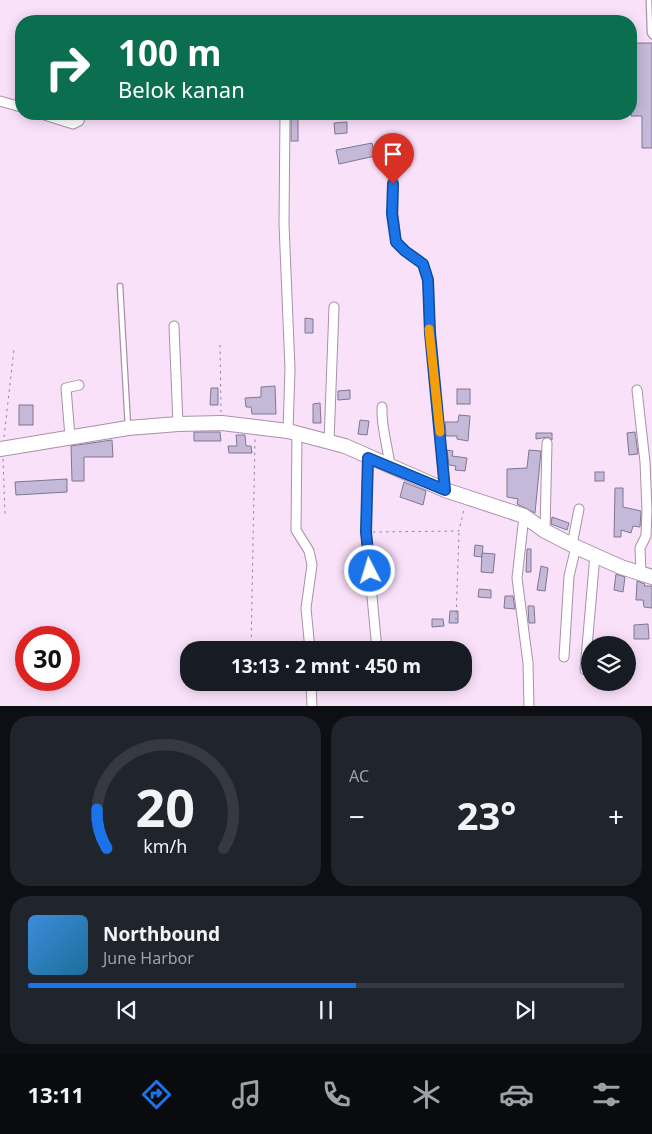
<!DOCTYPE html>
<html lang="id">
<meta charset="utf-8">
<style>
:root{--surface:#171b24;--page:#20242c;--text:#f1f3f6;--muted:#9ea1a6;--line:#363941;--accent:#1a73e8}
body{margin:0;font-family:"Noto Sans",sans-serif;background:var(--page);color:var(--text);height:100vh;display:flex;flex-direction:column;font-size:19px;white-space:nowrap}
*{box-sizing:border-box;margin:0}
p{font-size:16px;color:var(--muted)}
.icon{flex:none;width:28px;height:28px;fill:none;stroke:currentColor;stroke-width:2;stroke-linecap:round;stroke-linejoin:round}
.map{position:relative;height:706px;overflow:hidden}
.panel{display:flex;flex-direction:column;gap:10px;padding:10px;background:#0d0f14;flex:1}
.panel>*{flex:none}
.banner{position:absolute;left:15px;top:15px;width:622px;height:105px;border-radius:20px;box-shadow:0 2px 12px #0003;background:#0b6e4f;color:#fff;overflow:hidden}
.controls{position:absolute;left:581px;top:636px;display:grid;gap:10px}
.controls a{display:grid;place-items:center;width:55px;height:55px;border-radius:50%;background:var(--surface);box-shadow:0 2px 12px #0003;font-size:25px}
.speed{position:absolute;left:15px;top:626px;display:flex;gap:10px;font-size:25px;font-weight:700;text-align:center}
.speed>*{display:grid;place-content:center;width:65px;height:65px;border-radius:50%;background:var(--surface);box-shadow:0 2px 12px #0003;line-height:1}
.speed .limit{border:8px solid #d22;background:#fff;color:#111}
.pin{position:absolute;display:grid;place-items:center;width:42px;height:42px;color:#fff;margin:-51px -21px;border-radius:50% 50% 50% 0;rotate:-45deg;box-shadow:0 0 5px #0007}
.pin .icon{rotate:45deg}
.me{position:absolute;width:55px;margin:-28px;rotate:355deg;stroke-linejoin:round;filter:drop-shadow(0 0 4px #0008)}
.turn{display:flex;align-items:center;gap:18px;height:105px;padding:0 20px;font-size:22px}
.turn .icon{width:65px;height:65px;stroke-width:2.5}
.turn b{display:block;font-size:35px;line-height:42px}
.big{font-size:38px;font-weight:700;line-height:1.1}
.panel .card{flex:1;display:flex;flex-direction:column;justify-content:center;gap:8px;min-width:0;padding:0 18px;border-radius:20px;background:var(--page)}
.panel .dial{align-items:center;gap:0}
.dial svg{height:130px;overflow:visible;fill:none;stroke:var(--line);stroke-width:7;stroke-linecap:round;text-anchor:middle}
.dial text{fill:var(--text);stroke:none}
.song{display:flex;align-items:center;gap:15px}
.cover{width:60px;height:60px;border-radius:8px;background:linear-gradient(135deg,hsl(210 70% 55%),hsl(200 70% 35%))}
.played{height:5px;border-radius:2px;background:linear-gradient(90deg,var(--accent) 55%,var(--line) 55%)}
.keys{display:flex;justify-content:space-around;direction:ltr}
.heat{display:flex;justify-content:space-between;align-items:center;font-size:28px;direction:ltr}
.panel .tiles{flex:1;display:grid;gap:10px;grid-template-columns:1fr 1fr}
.card:last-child{grid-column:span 2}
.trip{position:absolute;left:180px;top:641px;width:292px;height:50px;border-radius:20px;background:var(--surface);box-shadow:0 2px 12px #0003;font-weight:700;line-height:50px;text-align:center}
.tabs{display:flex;height:80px;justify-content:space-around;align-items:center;background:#090b0e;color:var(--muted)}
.tabs .icon{width:35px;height:35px}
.tabs .selected{color:var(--accent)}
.tabs b{font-size:22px;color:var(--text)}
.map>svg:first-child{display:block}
</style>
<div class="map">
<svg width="652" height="707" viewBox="0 0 652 707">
<rect width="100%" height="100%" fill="#fae1fa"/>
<g fill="#c4b9d8" stroke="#807692">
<path d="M631,43H652V148H642V116H631Z"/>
<rect x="291" y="114" width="7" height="27"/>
<path d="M347,122V133L335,134L334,123Z"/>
<path d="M372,143L375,156L339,164L336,150Z"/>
<path d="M305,318L313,319V333H305Z"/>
<path d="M275,386L276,414H252L251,407H246L245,398L261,397V387Z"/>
<path d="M211,388H218V405H210Z"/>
<rect x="457" y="389" width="13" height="15"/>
<path d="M350,390V399L338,400V391Z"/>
<path d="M320,403L321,423H313V404Z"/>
<rect x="19" y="405" width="14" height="20"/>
<path d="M459,415L470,416L468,441L457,439V436H446L445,422H458Z"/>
<path d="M360,420L369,421L367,435L358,434Z"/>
<path d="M194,432H220L221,441H194Z"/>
<path d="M635,432L638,454L629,455L627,433Z"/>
<path d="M536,433H552V440L548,437L536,439Z"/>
<path d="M236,435H245L246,446H251L252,453H229L228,446H237Z"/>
<path d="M112,440L113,457H84V481H72L71,446Z"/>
<path d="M447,450L453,451L452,456L467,458L465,471L455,470L456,466L449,465Z"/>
<path d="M529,450L541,451L535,513L517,504L518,499L507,497V469L527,468Z"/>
<rect x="595" y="472" width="9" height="9"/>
<path d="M67,479V492L16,495L15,482Z"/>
<path d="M404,482L426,491L423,505L400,497Z"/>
<path d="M615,488H623V507L641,511L640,527L633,526L631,533L621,530V537H614Z"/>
<path d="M552,517L569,523L567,530L551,524Z"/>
<path d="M475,545L483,546L482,557L474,556Z"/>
<path d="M527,549H531V572H526Z"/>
<path d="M482,553L495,554L493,573L481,572Z"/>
<path d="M541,566L548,568L545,591L537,590Z"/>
<path d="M616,574L625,577L623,592L614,590Z"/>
<path d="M637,581L645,584L644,586H652V608L644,607L643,600H636Z"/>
<path d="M479,589L491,590V598L478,597Z"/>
<path d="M505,596H513L515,609L504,608Z"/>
<path d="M528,606H534L535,623H529Z"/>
<path d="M450,611H458V623H449Z"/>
<path d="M432,619H443L444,626L432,627Z"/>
<path d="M648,624L649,639H634V625Z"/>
</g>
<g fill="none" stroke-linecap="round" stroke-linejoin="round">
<g stroke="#a891a8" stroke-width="7">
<g id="service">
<path d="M649,0L650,33L652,36"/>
<path d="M120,286L128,427"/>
</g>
</g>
<g stroke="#a891a8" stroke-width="11">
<g id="minor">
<path d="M0,101L21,107"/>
<path d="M41,114L73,124L79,121L81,114"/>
<path d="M285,114L284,224L290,369L288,431"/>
<path d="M393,168V214L396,242L405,251L423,264L428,279L430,333L445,490"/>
<path d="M174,326L178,424"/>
<path d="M637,390L645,462L647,510L646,536L640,548L641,573"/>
<path d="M382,407C381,428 388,446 390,467"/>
<path d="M297,433L296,530L309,551L312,565L306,608L310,650"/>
<path d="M70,437L66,388L79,385"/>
<path d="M329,442L334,307"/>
<path d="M368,458L366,532L377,650"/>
<path d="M524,516L517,578L528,663L529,707"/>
<path d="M545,531L547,443"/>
<path d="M572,545L579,509"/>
<path d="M564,657L569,576L576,547"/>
<path d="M585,670L595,555"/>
<path d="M311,682L312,707"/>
</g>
</g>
<g stroke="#a891a8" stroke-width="16">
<path id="secondary" d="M0,449L128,428L178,424L222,423L288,431L345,446L445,490L524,516L545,531L576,547L621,567L652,577"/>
</g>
<g stroke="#978597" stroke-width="1" stroke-dasharray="2.5 4" stroke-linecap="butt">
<path d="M220,345L221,412"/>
<path d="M4,437L14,349"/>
<path d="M3,459L5,514"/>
<path d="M373,532L459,531L464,509"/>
<path d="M456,620L459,532"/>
<path d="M251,650L255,438"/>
</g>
<use href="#service" stroke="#fff" stroke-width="4.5"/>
<use href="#minor" stroke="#fff" stroke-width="9"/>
<use href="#secondary" stroke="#fff" stroke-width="14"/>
</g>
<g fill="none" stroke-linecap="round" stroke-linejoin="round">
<g stroke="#114b97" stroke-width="12">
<path id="route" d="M370,571L366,532L368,458L445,490L430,333L428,280L423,264L405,251L396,242L392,214L393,184"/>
</g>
<use href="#route" stroke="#1a73e8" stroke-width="9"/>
<path stroke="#f59e0b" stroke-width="9" d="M429,329L440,432"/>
</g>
</svg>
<div class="controls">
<a><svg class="icon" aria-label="layers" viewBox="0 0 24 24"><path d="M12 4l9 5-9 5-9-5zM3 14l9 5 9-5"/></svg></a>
</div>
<div class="speed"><div class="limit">30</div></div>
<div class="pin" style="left:393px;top:184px;background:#d93025"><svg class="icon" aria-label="arrive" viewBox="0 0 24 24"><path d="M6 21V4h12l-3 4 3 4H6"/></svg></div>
<svg class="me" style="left:370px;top:571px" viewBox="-20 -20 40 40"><circle r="17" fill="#1a73e8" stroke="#fff" stroke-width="3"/><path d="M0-11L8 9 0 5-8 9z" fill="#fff"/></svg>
<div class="trip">13:13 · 2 mnt · 450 m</div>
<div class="banner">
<div class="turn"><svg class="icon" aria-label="right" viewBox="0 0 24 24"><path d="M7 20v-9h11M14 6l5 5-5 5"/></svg><div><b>100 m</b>Belok kanan</div></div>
</div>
</div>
<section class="panel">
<div class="tiles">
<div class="card dial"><svg viewBox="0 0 100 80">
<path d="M14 69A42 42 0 1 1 86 69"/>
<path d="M14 69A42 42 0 0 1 8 45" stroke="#1a73e8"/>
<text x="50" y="56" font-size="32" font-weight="700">20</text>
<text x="50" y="72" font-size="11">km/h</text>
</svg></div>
<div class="card"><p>AC</p>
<div class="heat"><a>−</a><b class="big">23°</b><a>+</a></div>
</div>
<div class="card">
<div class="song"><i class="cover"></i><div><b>Northbound</b><p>June Harbor</p></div></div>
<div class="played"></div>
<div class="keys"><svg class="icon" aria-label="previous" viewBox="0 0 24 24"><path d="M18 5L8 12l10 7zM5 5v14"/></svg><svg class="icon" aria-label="pause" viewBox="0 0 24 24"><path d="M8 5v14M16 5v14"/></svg><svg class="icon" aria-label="next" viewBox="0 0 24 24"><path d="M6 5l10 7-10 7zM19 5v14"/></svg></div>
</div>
</div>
</section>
<nav class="tabs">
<b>13:11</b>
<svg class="icon selected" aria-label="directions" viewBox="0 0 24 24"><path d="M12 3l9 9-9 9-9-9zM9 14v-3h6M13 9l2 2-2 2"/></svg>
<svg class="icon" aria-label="music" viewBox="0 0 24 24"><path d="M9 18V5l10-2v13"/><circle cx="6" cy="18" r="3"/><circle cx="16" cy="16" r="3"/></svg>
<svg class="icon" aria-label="phone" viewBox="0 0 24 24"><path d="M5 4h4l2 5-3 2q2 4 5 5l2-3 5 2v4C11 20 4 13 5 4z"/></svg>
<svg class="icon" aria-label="climate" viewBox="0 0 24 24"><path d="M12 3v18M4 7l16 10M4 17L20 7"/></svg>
<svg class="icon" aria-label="car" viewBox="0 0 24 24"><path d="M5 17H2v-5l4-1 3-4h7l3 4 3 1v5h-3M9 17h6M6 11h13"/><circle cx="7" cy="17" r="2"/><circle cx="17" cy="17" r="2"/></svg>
<svg class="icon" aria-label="filters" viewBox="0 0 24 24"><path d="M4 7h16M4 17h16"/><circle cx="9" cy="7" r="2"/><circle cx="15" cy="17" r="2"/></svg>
</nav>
